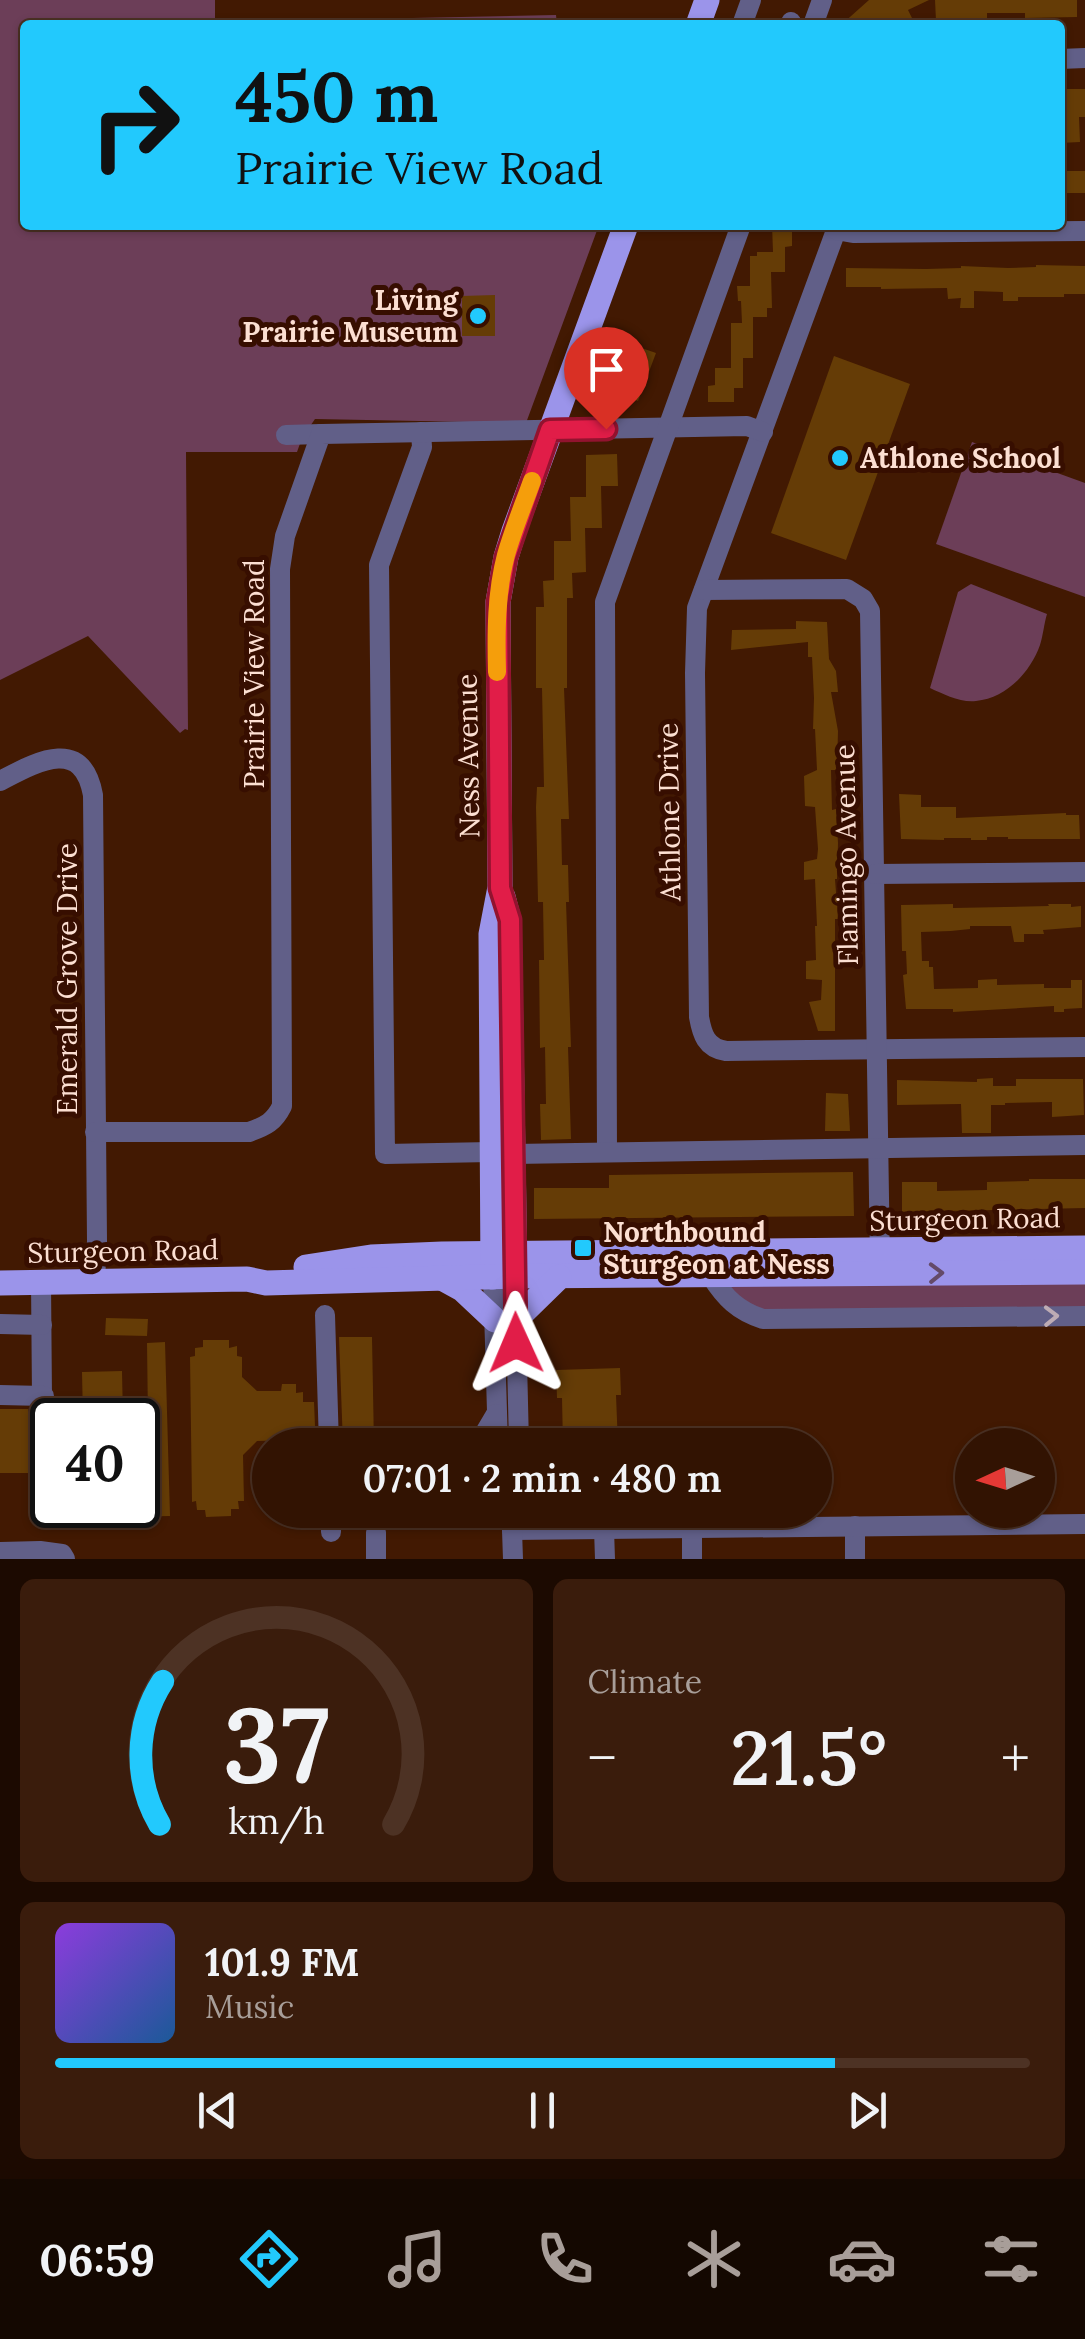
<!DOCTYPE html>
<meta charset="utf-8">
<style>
:root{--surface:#321302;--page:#3a1c0c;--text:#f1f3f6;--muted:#a89e99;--line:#4d3224;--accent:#22c9fd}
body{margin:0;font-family:Lora,serif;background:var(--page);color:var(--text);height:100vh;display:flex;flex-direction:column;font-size:38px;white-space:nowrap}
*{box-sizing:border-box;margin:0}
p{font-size:32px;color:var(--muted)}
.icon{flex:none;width:55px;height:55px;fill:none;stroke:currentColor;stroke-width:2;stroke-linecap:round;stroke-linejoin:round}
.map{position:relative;height:1559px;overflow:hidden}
.details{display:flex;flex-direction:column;gap:20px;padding:20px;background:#1c0a01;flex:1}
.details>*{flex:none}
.top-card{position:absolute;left:20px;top:20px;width:1045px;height:210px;border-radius:10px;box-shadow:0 2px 8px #0004,0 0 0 2px var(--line);background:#22c9fd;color:#111;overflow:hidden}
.needle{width:65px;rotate:266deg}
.controls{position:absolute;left:955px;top:1428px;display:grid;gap:20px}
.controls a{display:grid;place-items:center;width:100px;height:100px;border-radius:50%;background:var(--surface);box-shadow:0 2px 8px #0004,0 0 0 2px var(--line);font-size:50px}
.speed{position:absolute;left:30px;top:1398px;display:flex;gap:20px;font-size:50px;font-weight:700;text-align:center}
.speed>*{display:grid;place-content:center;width:130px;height:130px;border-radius:50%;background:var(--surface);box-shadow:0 2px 8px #0004,0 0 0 2px var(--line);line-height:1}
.speed .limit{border:5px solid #111;border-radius:15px;background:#fff;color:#111}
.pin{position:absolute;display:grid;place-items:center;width:85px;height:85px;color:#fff;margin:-102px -42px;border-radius:50% 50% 50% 0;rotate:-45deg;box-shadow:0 0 10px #0007}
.pin .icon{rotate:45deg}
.me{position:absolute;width:110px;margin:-55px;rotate:359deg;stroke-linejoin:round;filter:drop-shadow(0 0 8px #0008)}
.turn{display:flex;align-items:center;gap:35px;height:210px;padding:0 50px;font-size:45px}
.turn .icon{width:130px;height:130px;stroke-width:2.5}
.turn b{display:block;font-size:70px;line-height:85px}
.big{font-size:75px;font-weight:600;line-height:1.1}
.details .tile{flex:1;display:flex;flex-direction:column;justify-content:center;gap:15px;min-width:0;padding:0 35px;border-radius:15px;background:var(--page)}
.details .dial{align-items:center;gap:0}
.dial svg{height:260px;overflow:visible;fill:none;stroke:var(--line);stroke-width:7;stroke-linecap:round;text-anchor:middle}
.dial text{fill:var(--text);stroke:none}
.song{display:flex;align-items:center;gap:30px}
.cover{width:120px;height:120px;border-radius:15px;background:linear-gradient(135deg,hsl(270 70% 55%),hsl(210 70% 35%))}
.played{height:10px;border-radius:5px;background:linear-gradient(90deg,var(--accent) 80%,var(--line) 80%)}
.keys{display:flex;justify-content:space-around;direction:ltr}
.heat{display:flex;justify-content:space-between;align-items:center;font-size:55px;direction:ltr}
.details .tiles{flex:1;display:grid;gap:20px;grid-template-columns:1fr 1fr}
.tile:last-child{grid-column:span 2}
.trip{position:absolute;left:252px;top:1428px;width:580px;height:100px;border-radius:50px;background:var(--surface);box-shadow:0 2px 8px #0004,0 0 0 2px var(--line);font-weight:600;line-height:100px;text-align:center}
.tab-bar{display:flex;height:160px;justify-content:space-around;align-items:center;background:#140801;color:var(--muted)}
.tab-bar .icon{width:70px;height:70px}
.tab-bar .on{color:var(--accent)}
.tab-bar b{font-size:45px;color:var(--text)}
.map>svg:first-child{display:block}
</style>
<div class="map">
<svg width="1085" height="1559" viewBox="0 0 1085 1559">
<rect width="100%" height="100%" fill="#421902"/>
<g fill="#6c3e58">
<path d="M0,0H215V25H25V225H599L526,423L315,419L302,438L297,452H186L188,730L185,729L180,733L88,636L0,680Z"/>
<path d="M556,15L557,25H288L313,20Z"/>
<path d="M972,442L1085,483V597L936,544Z"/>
<path d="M971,584L1047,614C1044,624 1043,636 1040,645C1030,673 1006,698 976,701C961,703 943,694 930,688L958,592Z"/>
<path d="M1085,1248V1316L763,1319L711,1276Z"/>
</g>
<g fill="#653c06">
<path d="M869,0H929L908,10L913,20L903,25H841Z"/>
<path d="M935,0H1077V17L1025,18V13H987V18H975V21H936Z"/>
<path d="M1060,89H1085V117H1079L1080,142L1060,143Z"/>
<rect x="1060" y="171" width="25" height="22"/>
<path d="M772,225H792V246L785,247V272H771L772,308H767V317H753V358H743V388H734V402H708V386L715,385V368H731V323H742L741,301H738L737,286H750V256H757V252H773Z"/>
<path d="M1036,265L1085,266V294H1064V297H1018V301H1003V292L974,291V308H960L961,298L948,299L947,288L881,289V287H846V268L926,269L961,268V266L1008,268L1036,267Z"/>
<path d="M495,295V336H462V296Z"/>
<path d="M633,345L656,353L638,401L610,390L624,351L630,353Z"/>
<path d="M834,356L910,384L846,560L771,533Z"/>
<path d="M617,454L618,486H601L602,528H585L586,572L572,573L573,598H567V688H564L569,819H561L562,865H568L569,902H566L571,1047H568L571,1139L541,1140L540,1104H546L545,1047L540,1048L539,960H544L543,902H538L536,807L537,787H544L542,688H536V607H544L543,581L554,580V541H571L570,497H586V455Z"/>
<path d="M796,621L827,622L829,659L836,671L838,692H831L838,731L837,770H831L832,810L836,809L838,843L837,879H835L838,919H835V1031H818L809,1002L821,1000L822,980L806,979V961L816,960L815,926H817L815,879L804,880V862L817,859L818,849L815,807L805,806L804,776L817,770L815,729H813L814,698L812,657H808V642L731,650L732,630L796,629Z"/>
<path d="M899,794L921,795V807H956V818L1066,813V815H1079L1080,839H1008V837H987V840H971V838H944V840L901,839Z"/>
<path d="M953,904V908L1049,906L1048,904H1071V907L1081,906V927L1043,930L1044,934H1024V942H1014L1011,926H970V929L951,931L921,932L922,961H929V967H933L934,989L978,988V980L997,979V985L1044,984V988H1071V980H1082V1008L1064,1009V1012H1054V1006L953,1012V1009H906L903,975L907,974L906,951H902L901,905Z"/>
<path d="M993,1078V1086H1016V1079H1083L1084,1115L1052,1117V1102L1005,1103V1105H991V1133H962L961,1104L897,1105V1080L977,1082V1079Z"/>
<path d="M826,1093L848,1094L850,1131H825Z"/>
<path d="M853,1172L854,1216L534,1219V1188H609V1175Z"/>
<path d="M1029,1179H1085V1208L902,1212V1182H937V1191L987,1190V1182L1029,1181Z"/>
<path d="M106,1318L148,1319L147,1336L105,1335Z"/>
<path d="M339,1337H372L374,1445H343Z"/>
<path d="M203,1340H229V1348L237,1346V1356L242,1357V1377L257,1391H281L282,1384H296V1393L303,1392V1402H314L315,1426L305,1428V1435H296L297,1440L257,1441L243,1455L244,1501H238L239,1509H231V1516L206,1517L205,1510H197L196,1501L192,1502L190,1357L195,1356V1348L203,1347Z"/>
<path d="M165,1342L170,1516L125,1517V1505H138V1498H149L147,1343Z"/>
<path d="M620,1368L621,1395H616L618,1445H563L562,1398H557L556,1370Z"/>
<path d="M122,1371L123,1420H83L82,1372Z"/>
<path d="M0,1409H28L29,1473H0Z"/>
</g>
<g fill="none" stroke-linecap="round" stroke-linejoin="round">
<g stroke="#615f88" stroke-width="20">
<path d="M742,25L751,0"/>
<path d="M790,25L791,22"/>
<path d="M813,25L822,0"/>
<path d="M1060,59L1085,58"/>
<path d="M838,225L697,608L695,673L699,1017C702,1034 706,1048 726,1051L1085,1047"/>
<path d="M836,230L853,233L1085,231"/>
<path d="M421,432L422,447L379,565L385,1154L491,1152"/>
<path d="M286,435L321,434"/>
<path d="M704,590L847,589L863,599L870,611L880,1262"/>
<path d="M0,781C35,763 82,735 93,795L97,1241L95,1281"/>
<path d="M875,874L1085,872"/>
<path d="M95,1132H249C266,1126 274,1122 282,1106L280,569L285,536L321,434L747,426L763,432"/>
<path d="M607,1152L605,602L741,225"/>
<path d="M514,1154L1085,1145"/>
<path d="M515,1276L519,1445"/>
<path d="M711,1276C725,1298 738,1311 763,1319L1085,1316"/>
<path d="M493,1277L498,1445"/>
<path d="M41,1282L43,1515"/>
<path d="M325,1315L329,1445"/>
<path d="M0,1324L42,1325"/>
<path d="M0,1395L44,1396"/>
<path d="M469,1445L483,1436L496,1414"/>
<path d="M331,1510V1532"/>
<path d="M855,1526V1559"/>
<path d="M692,1528V1559"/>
<path d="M604,1529L605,1559"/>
<path d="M512,1530L1085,1524"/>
<path d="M376,1532V1559"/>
<path d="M0,1552L40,1551L62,1554L65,1559"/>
<path d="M513,1559L512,1530L520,1510"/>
</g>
<g stroke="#9b94ea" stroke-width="25">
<path d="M698,25L707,0"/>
<path d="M503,897L509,920L515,1271"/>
<path d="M306,1267L371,1257L442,1254L1085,1248"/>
<path d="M493,1277L491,934L500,887L498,602L506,557L514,531L626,225"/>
<path d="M442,1278L462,1289L495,1320"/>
<path d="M0,1283L247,1279L266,1283L515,1276L1085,1272"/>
<path d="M516,1319L559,1277"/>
</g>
</g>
<defs><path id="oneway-chevron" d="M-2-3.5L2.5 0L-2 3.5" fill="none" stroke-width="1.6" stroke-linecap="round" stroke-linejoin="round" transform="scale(2.5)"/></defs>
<use stroke="#644a69" href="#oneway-chevron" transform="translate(936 1273) rotate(-1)"/>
<use stroke="#beacb4" href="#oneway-chevron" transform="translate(1051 1316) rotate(-1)"/>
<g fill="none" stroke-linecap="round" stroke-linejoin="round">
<g stroke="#92132f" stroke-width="25">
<path id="route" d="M516,1343L510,920L500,888L498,602L506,557L550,430L606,429"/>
</g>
<use href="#route" stroke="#e11d48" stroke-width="18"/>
<path stroke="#f59e0b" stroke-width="18" d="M497,672C496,633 496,593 506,555C513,530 523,506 532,481"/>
</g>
<g fill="#22c9fd" stroke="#370e00" stroke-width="4">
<circle cx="478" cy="316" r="10"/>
<circle cx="840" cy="458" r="10"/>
<rect x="573" y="1238" width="20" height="20" rx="5"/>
</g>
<g text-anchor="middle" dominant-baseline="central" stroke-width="10" stroke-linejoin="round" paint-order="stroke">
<g font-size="28" font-weight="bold" fill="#fcdfd2" stroke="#370e00" text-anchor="start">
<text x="458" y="300" text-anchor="end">Living<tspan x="458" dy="32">Prairie Museum</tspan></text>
<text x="860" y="458">Athlone School</text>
<text x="603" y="1232">Northbound<tspan x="603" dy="32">Sturgeon at Ness</tspan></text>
</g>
<g font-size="28" fill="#fcdfd2" stroke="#370e00">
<text transform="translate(254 674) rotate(-90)">Prairie View Road</text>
<text transform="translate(468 756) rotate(-91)">Ness Avenue</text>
<text transform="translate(669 812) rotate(-91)">Athlone Drive</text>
<text transform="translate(846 855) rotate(-91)">Flamingo Avenue</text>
<text transform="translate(67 979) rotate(-90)">Emerald Grove Drive</text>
<text transform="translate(965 1219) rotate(-1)">Sturgeon Road</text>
<text transform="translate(123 1251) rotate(-1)">Sturgeon Road</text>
</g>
</g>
</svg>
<div class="controls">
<a><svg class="needle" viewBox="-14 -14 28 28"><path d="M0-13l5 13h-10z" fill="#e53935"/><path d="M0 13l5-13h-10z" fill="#a89e99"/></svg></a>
</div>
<div class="speed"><div class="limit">40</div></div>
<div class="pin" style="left:606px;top:429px;background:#d93025"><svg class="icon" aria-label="arrive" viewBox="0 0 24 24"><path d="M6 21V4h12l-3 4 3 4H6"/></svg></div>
<svg class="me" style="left:516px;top:1343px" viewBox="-20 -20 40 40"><path d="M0-17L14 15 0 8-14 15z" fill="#e11d48" stroke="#fff" stroke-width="4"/></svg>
<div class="trip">07:01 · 2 min · 480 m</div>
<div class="top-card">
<div class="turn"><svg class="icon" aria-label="right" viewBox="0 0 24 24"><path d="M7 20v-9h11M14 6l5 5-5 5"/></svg><div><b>450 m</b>Prairie View Road</div></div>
</div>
</div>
<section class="details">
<div class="tiles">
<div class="tile dial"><svg viewBox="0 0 100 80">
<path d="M14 69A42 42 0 1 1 86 69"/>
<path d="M14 69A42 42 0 0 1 15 25" stroke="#22c9fd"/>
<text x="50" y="56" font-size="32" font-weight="700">37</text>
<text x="50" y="72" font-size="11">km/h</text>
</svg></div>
<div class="tile"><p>Climate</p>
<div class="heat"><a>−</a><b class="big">21.5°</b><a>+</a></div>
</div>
<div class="tile">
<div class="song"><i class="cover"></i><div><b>101.9 FM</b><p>Music</p></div></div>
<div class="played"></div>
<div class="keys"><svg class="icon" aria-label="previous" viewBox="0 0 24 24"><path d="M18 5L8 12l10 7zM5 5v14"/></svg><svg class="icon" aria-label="pause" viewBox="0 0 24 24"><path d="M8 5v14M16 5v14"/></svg><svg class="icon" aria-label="next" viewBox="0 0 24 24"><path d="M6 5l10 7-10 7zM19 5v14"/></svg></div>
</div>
</div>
</section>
<nav class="tab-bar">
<b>06:59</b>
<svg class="icon on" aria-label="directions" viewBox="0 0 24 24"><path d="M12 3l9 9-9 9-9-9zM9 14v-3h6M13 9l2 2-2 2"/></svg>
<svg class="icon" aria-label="music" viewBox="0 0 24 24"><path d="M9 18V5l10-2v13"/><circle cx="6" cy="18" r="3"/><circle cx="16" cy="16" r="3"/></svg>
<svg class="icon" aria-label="phone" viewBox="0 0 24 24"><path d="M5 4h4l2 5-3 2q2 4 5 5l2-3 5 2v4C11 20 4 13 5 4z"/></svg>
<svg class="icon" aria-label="climate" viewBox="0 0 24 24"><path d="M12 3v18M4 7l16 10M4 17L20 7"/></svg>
<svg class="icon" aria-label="car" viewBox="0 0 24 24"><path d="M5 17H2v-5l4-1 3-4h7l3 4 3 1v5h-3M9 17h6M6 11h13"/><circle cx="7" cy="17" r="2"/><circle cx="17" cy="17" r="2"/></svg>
<svg class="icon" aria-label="filters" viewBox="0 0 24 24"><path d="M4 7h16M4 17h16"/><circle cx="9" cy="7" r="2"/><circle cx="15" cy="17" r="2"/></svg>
</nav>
